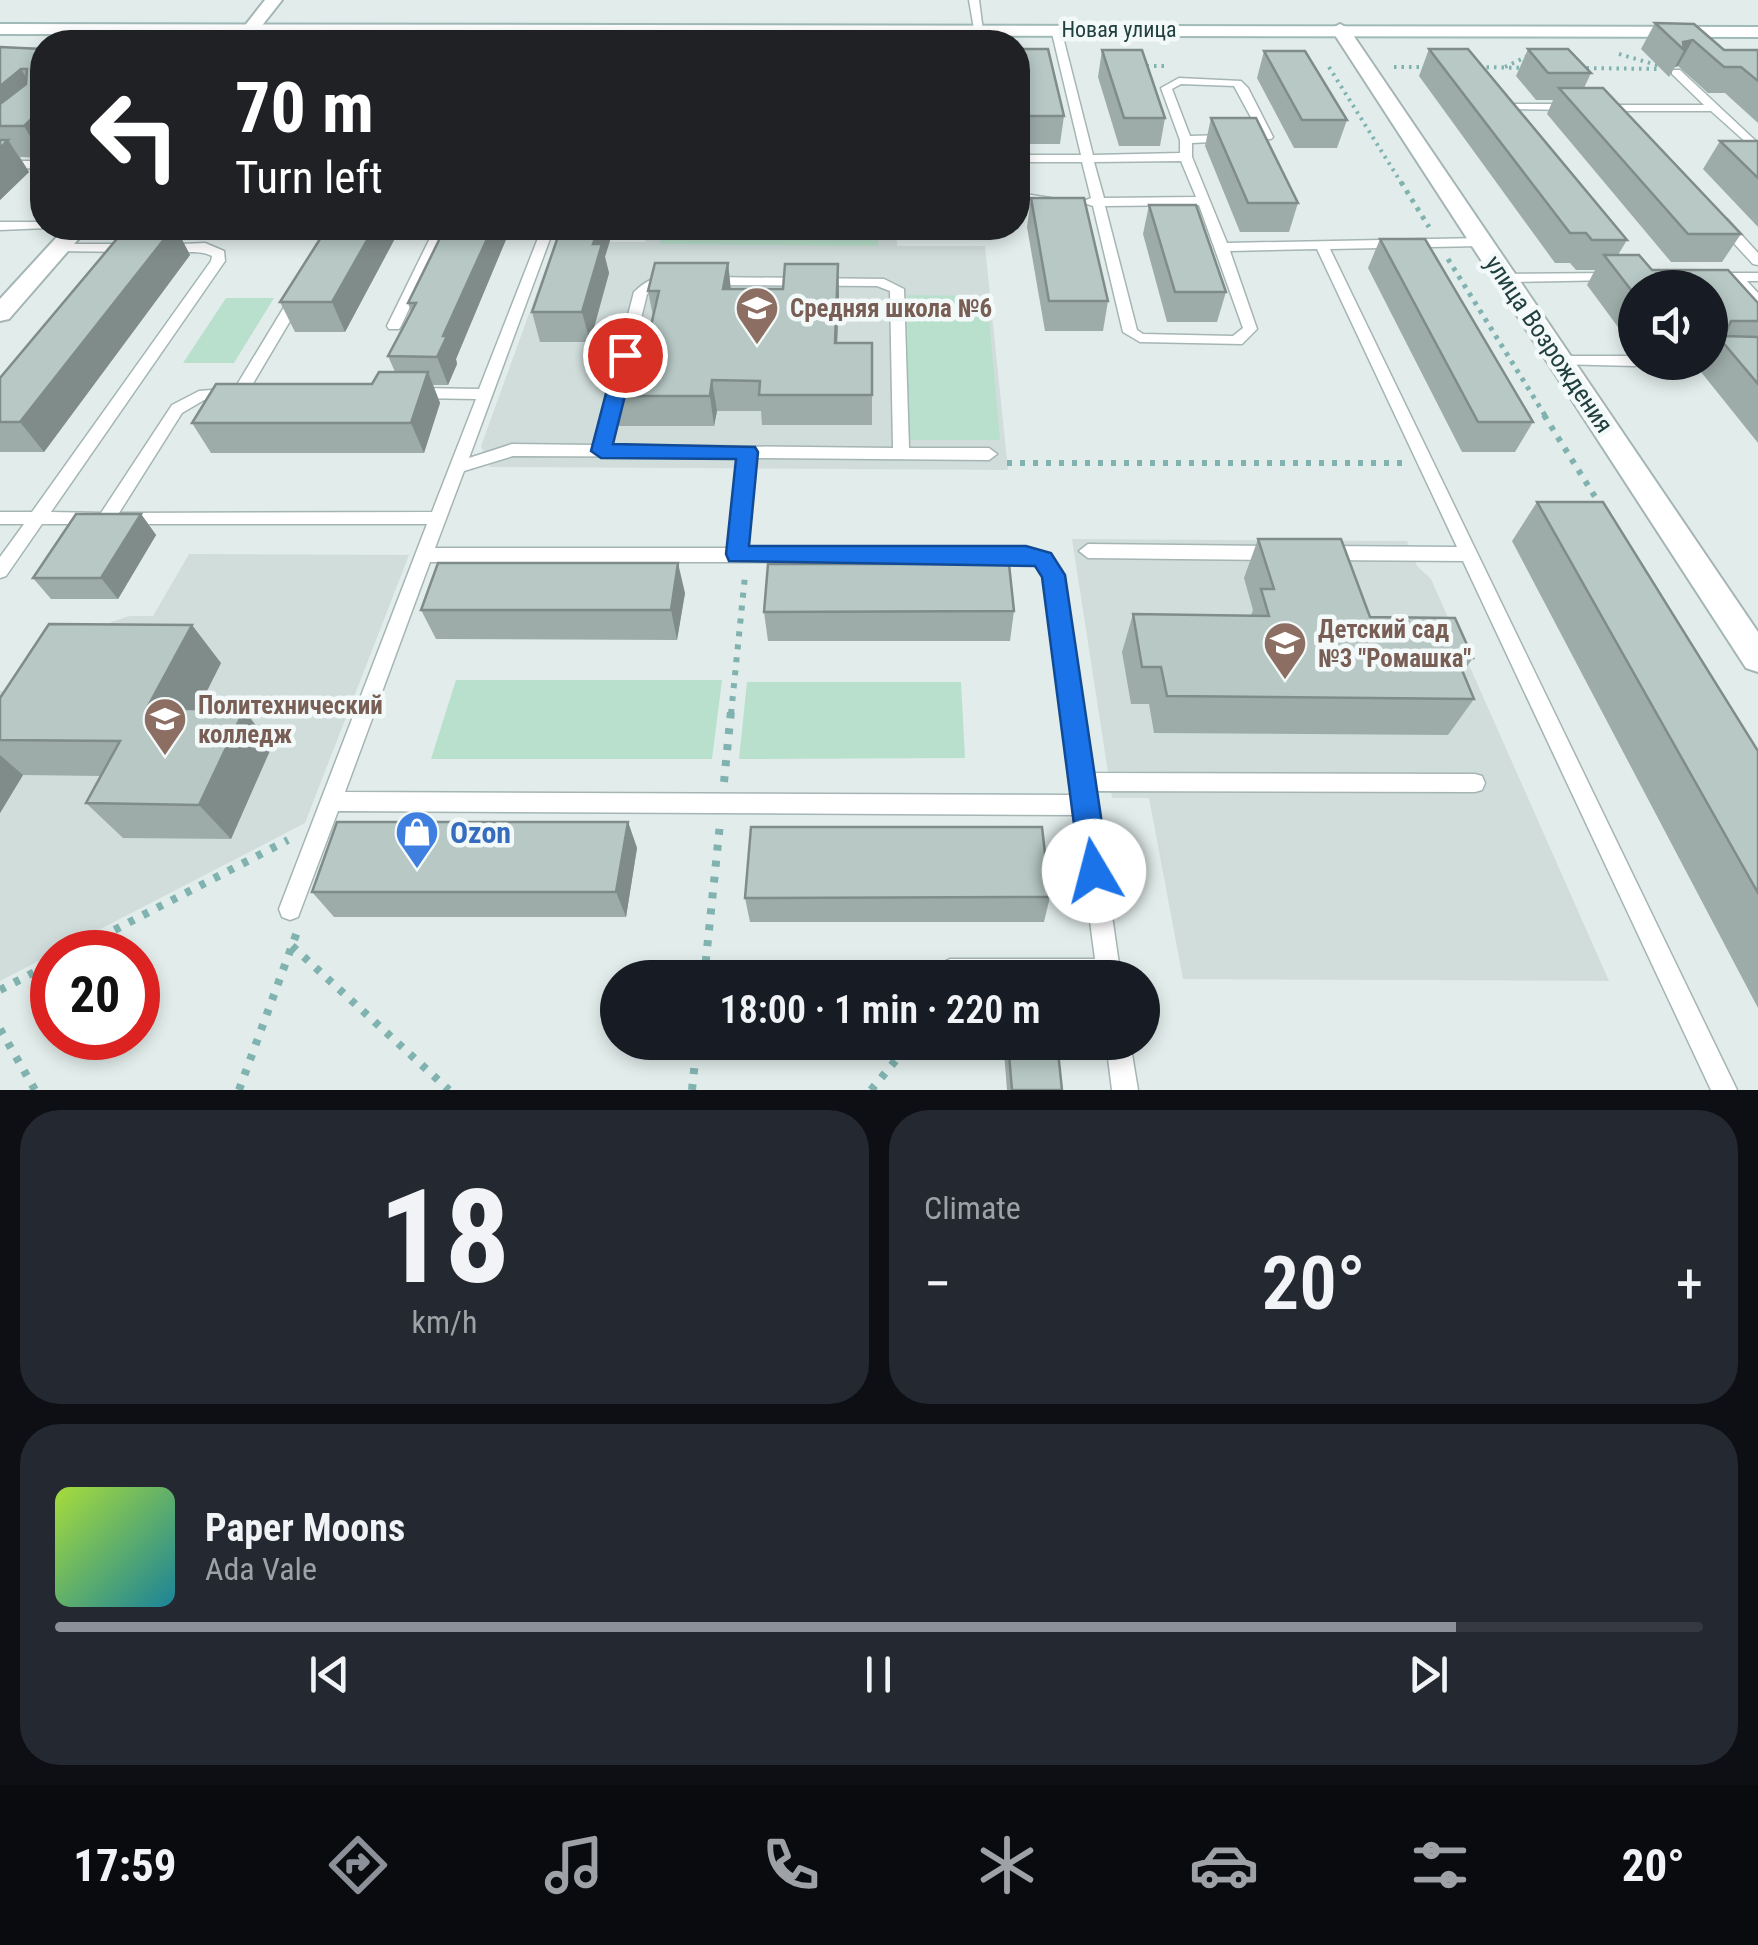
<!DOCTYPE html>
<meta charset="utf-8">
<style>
:root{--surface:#171b24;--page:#242831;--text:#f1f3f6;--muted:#9ea1a6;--line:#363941;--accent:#8c9099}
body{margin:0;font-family:"Roboto Condensed",sans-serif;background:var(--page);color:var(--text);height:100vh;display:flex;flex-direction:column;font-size:38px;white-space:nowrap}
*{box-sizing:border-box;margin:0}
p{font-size:32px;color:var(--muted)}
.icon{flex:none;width:55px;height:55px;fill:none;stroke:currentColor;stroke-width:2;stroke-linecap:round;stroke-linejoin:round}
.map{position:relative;height:1090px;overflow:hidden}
.drawer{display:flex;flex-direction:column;gap:20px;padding:20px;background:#0d0f14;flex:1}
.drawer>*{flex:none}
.guide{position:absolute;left:30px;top:30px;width:1000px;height:210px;border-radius:40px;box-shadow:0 5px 15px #0003;background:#202124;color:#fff;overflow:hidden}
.tools{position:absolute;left:1618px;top:270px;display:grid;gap:20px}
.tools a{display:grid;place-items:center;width:110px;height:110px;border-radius:50%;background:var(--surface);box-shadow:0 5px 15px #0003;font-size:50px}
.speed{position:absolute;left:30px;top:930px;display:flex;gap:20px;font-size:50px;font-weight:700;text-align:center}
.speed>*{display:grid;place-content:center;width:130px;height:130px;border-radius:50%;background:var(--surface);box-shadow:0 5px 15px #0003;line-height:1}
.speed .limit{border:15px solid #d22;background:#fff;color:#111}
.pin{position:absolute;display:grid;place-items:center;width:85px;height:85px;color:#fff;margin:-42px;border:5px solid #fff;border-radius:50%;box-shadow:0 2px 10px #0007}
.me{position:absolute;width:110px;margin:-55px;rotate:352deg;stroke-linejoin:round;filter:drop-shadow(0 0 8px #0008)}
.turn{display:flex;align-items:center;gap:35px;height:210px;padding:0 40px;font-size:45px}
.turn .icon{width:130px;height:130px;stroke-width:2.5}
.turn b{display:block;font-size:70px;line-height:85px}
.big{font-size:75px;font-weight:600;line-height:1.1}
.drawer .card{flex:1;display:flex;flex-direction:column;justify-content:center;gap:15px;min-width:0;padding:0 35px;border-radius:40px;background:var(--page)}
.drawer .dial{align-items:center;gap:0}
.dial b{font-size:130px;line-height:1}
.song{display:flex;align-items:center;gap:30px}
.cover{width:120px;height:120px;border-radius:15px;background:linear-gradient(135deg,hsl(80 70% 55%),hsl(190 70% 35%))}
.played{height:10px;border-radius:5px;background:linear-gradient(90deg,var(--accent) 85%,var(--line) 85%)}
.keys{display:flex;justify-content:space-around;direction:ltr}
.heat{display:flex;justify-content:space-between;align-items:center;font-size:55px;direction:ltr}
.drawer .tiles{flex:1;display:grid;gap:20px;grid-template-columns:1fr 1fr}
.card:last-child{grid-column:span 2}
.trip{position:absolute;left:600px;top:960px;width:560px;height:100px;border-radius:50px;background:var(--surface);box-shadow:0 5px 15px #0003;font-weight:600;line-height:100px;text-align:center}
.menu{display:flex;height:160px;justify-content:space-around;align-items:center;background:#090b0e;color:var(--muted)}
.menu .icon{width:70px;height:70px}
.menu .selected{color:var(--accent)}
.menu b{font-size:45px;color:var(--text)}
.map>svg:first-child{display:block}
</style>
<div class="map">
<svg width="1758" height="1090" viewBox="0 0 1758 1090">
<rect width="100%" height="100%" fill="#e2edeb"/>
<g fill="#d0dddb">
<path d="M650,228H896L897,246H985L1008,470L490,467L481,446L554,245L563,242H645Z"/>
<path d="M1072,539L1407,541L1417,566L1431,579L1609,981L1183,979L1149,798H1112Z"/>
<path d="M189,554L409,555L305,823L0,981V691H40L75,635L129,616H153Z"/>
</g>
<g fill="#b9e0cd">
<path d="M664,228H878V246L660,244Z"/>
<path d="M907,295L987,296L1000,440H909Z"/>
<path d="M226,298H274L234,363H183Z"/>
<path d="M456,680H722L712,759H431Z"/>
<path d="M747,682H961L965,758L739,759Z"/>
</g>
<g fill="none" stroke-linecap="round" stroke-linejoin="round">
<g stroke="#a4b5b4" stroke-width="3">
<g id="lane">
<path d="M969,0H979L983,31L974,29Z"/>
<path d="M1056,26L1061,29L1093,155L1180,153V140L1161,88L1179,78L1241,81L1248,88L1273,137L1271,139L1192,143V157L1227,243L1481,238L1488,242L1481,246L1330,249L1737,1090H1711L1463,561L1324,560L1315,553L1324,546L1457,547L1317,249L1230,251L1257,329L1242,344L1140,342L1123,332L1093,206L1081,202L1091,198L1082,162H1018V155H1081L1051,29ZM1181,84L1234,86L1260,134L1190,136L1172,89ZM1181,161L1196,197L1104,198L1094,162ZM1199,205L1243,328L1233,336L1143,334L1137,330L1105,206Z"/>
<path d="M123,27L132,29L118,42H107Z"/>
<path d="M1672,70H1680L1758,143V153L1711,111H1600L1594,108L1600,105H1704L1672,74Z"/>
<path d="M1513,104H1574L1580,107L1574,110L1509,109V105Z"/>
<path d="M0,161H42V168L0,169Z"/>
<path d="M1018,193L1051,198L1057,202L1051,206L1018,201Z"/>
<path d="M1722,218L1727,219L1758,253V265L1753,264L1717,225V219Z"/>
<path d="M0,222H42V228H47L0,230Z"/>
<path d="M435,228H447L401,326L399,329H389L387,326Z"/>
<path d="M542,228H554L469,458L512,444L594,445L634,292C646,280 665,270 680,280L678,283L659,286L647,294L610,445L893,448L890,291L877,286L709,285L702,281L709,277L884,279L904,289L909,448H989L997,454L989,460L755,458L746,548H1026L1049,554L1063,575L1091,773L1475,774L1482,776L1485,783L1482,790L1475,792L1094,791L1121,978H941L938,971L942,963L950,959H1095L1076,815L338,811L298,917L290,920L282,917L279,909L427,524H124L116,518L107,524H42L6,576L0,578V557L24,524H0V512H32L211,261L212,256C195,247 173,257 157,248L159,245L205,243L224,251L225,261L51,512L101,513L172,405L199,391L235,388L292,294L299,290L306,294L245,397L204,400L182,413L119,513L432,512L476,399L416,398L408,393L416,388L479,389ZM513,456L738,457L729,548H435L464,471ZM430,562H1026L1037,564L1045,576L1074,795L345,792Z"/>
<path d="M59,244H133L140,248L133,252L54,251L52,248Z"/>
<path d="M1613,273L1620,277L1618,280L1505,282L1498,278L1505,274Z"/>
<path d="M1714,273H1758V281H1747L1758,293V306L1753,305L1732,281L1709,280L1707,277Z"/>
<path d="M1560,356H1635V362H1641L1635,366L1555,364L1553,361Z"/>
<path d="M1088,544L1273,546L1282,553L1273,560L1088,558L1079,551Z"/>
<path d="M1106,1042H1130L1138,1090H1112Z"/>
</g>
</g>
<g stroke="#a4b5b4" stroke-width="4">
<g id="street">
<path d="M265,0H282L249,42H232Z"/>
<path d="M1340,24L1349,29L1758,632V672L1746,668L1331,29Z"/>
<path d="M65,228H88L9,319L0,321V299Z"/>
</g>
</g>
<g stroke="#9fbab7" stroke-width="4">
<path id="secondary" d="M0,24L1758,27V37L0,34Z"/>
</g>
<g stroke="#80b3b0" stroke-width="4" stroke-dasharray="2.5 5" stroke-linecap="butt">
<path d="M1619,54L1660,66"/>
<path d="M1139,66H1166"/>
<path d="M1329,67L1402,184"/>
<path d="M1394,67H1431"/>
<path d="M1479,67L1526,68"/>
<path d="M1505,67L1530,55"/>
<path d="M1579,68L1661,69"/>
</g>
<g stroke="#80b3b0" stroke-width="5" stroke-dasharray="4 6" stroke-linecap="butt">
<path d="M1401,182L1429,227"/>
<path d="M1448,259L1546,417"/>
</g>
<g stroke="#80b3b0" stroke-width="6" stroke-dasharray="5 8" stroke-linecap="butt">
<path d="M1544,415L1602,508"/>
<path d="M1007,463H1405"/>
<path d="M731,714L745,576"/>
</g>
<g stroke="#80b3b0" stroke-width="8" stroke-dasharray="6 10" stroke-linecap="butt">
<path d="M724,782L731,711"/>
<path d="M292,946L449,1090"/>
<path d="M72,952L288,840"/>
<path d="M704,978L720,824"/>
<path d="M0,990L52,963"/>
<path d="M0,1029L35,1090"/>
<path d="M239,1090L297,932"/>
<path d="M692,1090L697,1042"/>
<path d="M871,1090L911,1042"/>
</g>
<use href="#lane" fill="#fff" fill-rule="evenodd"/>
<use href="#street" fill="#fff" fill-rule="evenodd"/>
<use href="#secondary" fill="#fff" fill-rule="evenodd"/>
</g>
<g fill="#9daca9">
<path d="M1655,23L1724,50H1758V123L1725,93H1708L1678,66L1675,67L1669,77L1641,49Z"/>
<path d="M0,47L42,49V158L20,157L29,172L0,200Z"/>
<path d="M1018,49L1064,116L1060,144H1018Z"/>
<path d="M1429,49H1468L1627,240L1618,255H1639L1652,270H1728L1758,303V443L1693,362H1710V288H1635V342H1629L1587,285L1595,270H1576L1570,263H1555L1419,76Z"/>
<path d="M1528,49L1591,73L1584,88L1741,234L1722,262H1671L1547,114L1553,100H1536L1516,76Z"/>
<path d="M1102,50L1165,118L1160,146H1119L1098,77Z"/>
<path d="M1264,51L1347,120L1337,148H1294L1257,78Z"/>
<path d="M1211,118L1298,203L1289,232H1240L1205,146Z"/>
<path d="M1720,141H1758V227L1703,169Z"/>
<path d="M1031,198L1108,301L1103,331H1045L1027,227Z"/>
<path d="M1149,205L1226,292L1217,322H1167L1143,234Z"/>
<path d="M126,228H310L309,230H209L202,239L182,240L190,255L44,452H0V378Z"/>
<path d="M400,229L345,332H295L280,302Z"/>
<path d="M510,230L456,359L457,364L448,385H433L440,403L424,453H211L192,423L372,384L395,372L388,356L411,312L408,303Z"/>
<path d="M1380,239L1533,422L1515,452H1462L1368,268Z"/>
<path d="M605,257L609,273L590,342H540L532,312Z"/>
<path d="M728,263L731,289L839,294L837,343H872V425H762L761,411H717L714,426H619L612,396L646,347L653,316L648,291Z"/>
<path d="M1537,502L1758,751V1008L1512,541Z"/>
<path d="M141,514L156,535L118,599H51L33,578Z"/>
<path d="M1258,539L1370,617L1473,658L1463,672L1474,699L1448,735L1154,733L1149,704H1131L1122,652L1133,614L1251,615L1253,610L1244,578Z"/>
<path d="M685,593L677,640L436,639L421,610Z"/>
<path d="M1014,611L1010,641H768L764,612Z"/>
<path d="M221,663L198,709L272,746L231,839L123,838L86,803L101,776L23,775L0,813V698Z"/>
<path d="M628,822L637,848L626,917H334L312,892Z"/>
<path d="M1050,897L1044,922H750L745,898Z"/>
<path d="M1007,1042H1057L1062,1090H1007L1004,1052Z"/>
</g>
<g fill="#808c8a">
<path d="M1693,40L1678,66L1675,67L1684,50L1683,42Z"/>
<path d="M21,69L40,100L0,126V86Z"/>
<path d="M42,109V157L24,126Z"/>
<path d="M8,140L29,172L0,200V148Z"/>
<path d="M173,228H176L190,255L44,452L20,422Z"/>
<path d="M196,228H207L209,230L202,239Z"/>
<path d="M374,228H399L400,229L345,332L332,302Z"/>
<path d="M492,228H510V230L456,359L457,364L448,385L437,357L443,336Z"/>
<path d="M599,228H614L605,257L609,273L590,342L582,312L593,244Z"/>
<path d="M728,263L731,293L723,289Z"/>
<path d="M838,264L839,294L836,373L835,343Z"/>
<path d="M428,372L440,403L424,453L411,423Z"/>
<path d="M712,380L717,411L714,426L710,396Z"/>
<path d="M141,514L156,535L118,599L101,578Z"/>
<path d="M678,563L685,593L677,640L671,610Z"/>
<path d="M192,625L221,663L180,744L147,708Z"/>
<path d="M244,710L272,746L231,839L199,805Z"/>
<path d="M0,755L23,775L0,813Z"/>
<path d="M628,822L637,848L626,917L616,892Z"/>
</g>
<g fill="#b7c8c5" stroke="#808c8a" stroke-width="2.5">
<path d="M1655,23L1694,24L1724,50H1758V81L1741,67H1724L1693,40L1683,42L1684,50Z"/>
<path d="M0,47L42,49V109L24,126H0V104L26,84L27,69H21L0,86Z"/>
<path d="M1018,49H1048L1064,116H1018Z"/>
<path d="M1429,49H1468L1627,240H1592L1586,233H1570Z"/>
<path d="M1528,49H1568L1591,73H1548Z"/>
<path d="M1102,50H1142L1165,118H1124Z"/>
<path d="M1264,51H1305L1347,120H1302Z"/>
<path d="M1559,88H1603L1741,234H1688Z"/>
<path d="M1211,118H1256L1298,203H1248Z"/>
<path d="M0,140H8L0,148Z"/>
<path d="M1720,141H1758V178Z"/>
<path d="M1031,198H1084L1108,301H1049Z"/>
<path d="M1149,205H1196L1226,292H1175Z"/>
<path d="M126,228H173L20,422H0V378Z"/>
<path d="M327,228H374L332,302H280Z"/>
<path d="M445,228H492L443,336H447L437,357L388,356L416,303H408Z"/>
<path d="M561,228H599L593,244H602L582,312H532Z"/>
<path d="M1380,239H1425L1533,422H1478Z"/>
<path d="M1604,255H1639L1652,270H1728L1758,303V321H1731L1724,336L1758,337V384L1710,327V288H1635V295Z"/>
<path d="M655,263H728L723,289H783L785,264H838L835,343H872V395H759L760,381L712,380L710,396H612L624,347H646L659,291H648Z"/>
<path d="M379,372H428L411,423H192L216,384H372Z"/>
<path d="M1537,502H1603L1758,751V893Z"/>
<path d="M76,514H141L101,578H33Z"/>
<path d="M1258,539H1341L1370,617L1455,618L1473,658H1457L1474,699L1167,696L1161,667H1142L1133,614L1269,616L1261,589H1274Z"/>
<path d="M438,563H678L671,610H421Z"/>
<path d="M768,564H1009L1014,611L764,612Z"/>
<path d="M49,624L192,625L147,708L244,710L199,805L86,803L120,741L0,740V698Z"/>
<path d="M337,822H628L616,892H312Z"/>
<path d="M751,827H1042L1050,897L745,898Z"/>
<path d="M1008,1042H1057L1062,1090H1012Z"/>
</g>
<path fill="#1a73e8" stroke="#114b97" stroke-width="2.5" d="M625,349L635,355L613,444L755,447L758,452L749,546H1026L1051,553L1065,575L1109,871L1105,881L1094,885L1084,881L1080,871L1042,577L1035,566L729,561L726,554L736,459L601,458L591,451L616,355Z"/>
<defs>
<g id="school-pin" transform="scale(2.25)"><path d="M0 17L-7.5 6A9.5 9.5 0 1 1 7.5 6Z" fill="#8d6e63" stroke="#f3f9f8"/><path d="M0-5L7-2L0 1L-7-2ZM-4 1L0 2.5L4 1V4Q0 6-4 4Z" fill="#fff"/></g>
<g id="university-pin" transform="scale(2.25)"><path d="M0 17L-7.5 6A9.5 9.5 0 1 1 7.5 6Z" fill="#8d6e63" stroke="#f3f9f8"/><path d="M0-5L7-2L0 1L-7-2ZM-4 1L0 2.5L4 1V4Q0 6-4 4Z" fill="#fff"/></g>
<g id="shop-pin" transform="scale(2.25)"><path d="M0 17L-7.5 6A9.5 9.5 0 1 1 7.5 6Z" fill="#3f7fe0" stroke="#f3f9f8"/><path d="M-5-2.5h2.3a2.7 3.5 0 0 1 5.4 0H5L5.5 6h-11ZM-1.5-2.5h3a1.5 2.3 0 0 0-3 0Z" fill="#fff"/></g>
</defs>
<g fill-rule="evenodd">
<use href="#school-pin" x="757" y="308"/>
<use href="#school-pin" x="1285" y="643"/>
<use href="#university-pin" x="165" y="719"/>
<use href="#shop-pin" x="417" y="832"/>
</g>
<g text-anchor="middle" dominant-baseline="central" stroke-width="9" stroke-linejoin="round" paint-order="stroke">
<g font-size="22" fill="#203f3f" stroke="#f3f9f8">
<text x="1119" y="29">Новая улица</text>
</g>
<g font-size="25" font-weight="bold" fill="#785e54" stroke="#f3f9f8" text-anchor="start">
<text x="790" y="308">Средняя школа №6</text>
<text x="1318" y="629">Детский сад<tspan x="1318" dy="29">№3 "Ромашка"</tspan></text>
<text x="198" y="705">Политехнический<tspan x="198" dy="29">колледж</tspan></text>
</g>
<g font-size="25" fill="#203f3f" stroke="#f3f9f8">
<text transform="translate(1549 344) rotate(56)">улица Возрождения</text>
</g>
<g font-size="30" font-weight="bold" fill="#366cbe" stroke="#f3f9f8" text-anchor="start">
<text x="450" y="832">Ozon</text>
</g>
</g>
</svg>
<div class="tools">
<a><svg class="icon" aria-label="sound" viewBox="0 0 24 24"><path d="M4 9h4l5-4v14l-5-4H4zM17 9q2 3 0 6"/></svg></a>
</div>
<div class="speed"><div class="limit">20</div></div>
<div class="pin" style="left:625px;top:355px;background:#d93025"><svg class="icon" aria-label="arrive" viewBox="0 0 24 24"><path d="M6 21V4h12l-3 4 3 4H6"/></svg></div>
<svg class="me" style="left:1094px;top:871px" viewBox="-20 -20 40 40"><circle r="19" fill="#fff"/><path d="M0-13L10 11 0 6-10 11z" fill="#1a73e8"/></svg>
<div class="trip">18:00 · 1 min · 220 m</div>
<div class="guide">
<div class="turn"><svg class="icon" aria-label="left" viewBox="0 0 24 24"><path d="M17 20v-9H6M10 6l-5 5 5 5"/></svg><div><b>70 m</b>Turn left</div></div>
</div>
</div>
<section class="drawer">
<div class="tiles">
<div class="card dial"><b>18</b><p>km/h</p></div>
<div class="card"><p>Climate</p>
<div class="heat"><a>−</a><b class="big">20°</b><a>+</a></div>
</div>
<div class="card">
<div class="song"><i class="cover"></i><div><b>Paper Moons</b><p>Ada Vale</p></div></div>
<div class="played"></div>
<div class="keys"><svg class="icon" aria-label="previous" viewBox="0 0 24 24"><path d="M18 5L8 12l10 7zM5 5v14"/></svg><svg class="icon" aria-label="pause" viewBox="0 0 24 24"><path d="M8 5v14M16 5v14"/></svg><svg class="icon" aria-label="next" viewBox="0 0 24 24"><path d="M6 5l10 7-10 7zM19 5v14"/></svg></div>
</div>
</div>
</section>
<nav class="menu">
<b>17:59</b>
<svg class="icon selected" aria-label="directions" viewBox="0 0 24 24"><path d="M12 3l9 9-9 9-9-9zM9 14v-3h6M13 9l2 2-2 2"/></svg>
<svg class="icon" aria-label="music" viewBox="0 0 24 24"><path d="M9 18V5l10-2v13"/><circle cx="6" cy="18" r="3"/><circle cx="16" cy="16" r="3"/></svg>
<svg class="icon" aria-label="phone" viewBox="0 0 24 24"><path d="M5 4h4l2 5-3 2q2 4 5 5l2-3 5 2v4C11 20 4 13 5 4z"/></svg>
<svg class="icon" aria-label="climate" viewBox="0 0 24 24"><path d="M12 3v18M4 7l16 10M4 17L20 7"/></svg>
<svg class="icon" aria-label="car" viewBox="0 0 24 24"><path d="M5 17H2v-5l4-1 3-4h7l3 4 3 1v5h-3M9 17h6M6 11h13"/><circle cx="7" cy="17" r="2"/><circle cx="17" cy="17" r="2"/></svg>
<svg class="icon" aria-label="filters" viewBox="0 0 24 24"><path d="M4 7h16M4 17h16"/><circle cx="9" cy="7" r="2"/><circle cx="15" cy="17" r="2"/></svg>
<b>20°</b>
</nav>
